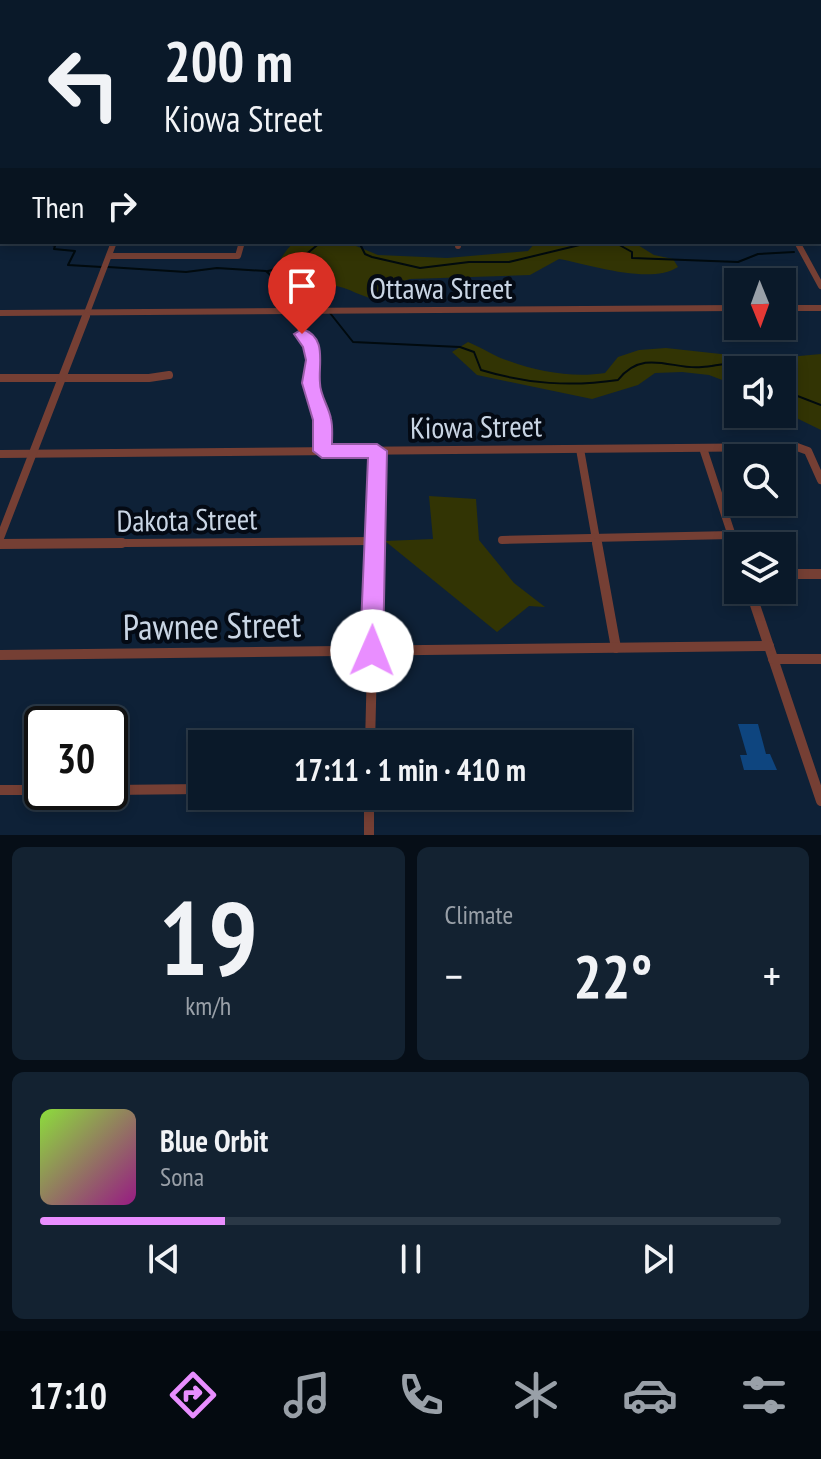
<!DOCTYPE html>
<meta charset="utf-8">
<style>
:root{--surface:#0a1929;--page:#132231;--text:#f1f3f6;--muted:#99a0a8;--line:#2a3846;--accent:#e98eff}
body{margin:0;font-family:"PT Sans Narrow",sans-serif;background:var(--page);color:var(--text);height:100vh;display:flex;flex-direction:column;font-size:30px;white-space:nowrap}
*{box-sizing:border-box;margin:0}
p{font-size:26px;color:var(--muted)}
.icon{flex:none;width:44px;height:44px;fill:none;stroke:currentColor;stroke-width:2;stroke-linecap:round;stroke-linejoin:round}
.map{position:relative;height:835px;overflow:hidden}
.side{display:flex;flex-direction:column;gap:12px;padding:12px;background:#060e17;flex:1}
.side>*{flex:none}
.hud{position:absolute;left:0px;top:0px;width:822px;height:244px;box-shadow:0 4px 12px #0003,0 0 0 2px var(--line);background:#0a1929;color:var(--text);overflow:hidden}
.needle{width:52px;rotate:179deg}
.controls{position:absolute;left:724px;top:268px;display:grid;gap:16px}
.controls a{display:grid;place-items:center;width:72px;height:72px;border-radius:0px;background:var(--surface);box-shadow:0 4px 12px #0003,0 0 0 2px var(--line);font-size:40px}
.speed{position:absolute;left:24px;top:706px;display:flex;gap:16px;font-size:40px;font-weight:700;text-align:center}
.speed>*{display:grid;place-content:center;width:104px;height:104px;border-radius:50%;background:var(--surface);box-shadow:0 4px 12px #0003,0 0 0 2px var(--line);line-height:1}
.speed .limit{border:4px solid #111;border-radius:12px;background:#fff;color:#111}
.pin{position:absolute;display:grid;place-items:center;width:68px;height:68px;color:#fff;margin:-82px -34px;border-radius:50% 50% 50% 0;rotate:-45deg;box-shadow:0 0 8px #0007}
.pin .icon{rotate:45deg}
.me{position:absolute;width:88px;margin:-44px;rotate:1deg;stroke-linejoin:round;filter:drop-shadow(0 0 6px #0008)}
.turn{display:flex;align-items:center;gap:28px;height:168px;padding:0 32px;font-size:36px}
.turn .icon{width:104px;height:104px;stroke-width:2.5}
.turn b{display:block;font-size:56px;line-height:68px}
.then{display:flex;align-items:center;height:76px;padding:0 32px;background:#0003;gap:16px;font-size:30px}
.big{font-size:60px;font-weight:600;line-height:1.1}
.side .card{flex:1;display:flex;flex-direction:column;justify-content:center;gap:12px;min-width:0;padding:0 28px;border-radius:12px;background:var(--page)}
.side .dial{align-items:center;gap:0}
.dial b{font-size:104px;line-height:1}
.song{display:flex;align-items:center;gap:24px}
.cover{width:96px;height:96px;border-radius:12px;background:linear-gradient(135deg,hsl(90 70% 55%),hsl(310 70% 35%))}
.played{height:8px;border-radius:4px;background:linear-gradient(90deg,var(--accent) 25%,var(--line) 25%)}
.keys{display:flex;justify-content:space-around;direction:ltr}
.heat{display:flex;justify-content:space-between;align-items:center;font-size:44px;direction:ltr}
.side .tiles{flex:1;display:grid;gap:12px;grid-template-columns:1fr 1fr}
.card:last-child{grid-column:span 2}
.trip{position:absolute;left:188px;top:730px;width:444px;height:80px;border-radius:0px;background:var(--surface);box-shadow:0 4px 12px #0003,0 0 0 2px var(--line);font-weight:600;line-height:80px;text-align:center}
.tabs{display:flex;height:128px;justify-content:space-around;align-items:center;background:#040a10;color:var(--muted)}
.tabs .icon{width:56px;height:56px}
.tabs .on{color:var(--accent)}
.tabs b{font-size:36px;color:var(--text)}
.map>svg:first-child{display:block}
</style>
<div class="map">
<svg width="821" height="835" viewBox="0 0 821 835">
<rect width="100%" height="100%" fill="#0e2137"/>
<g fill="#323404">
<path d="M294,242L356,246L378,255L447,258L528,251L536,242H633L654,255L673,259L678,267C650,285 592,265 559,259L530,275L410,279L388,286L386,299C366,302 351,287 331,285L324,293L287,301L276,294C271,274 279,257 294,242Z"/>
<path d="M468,342C483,348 495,357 509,361C539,372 574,378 605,373L618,357L639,350L666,348L767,359L821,354V430L782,411V370H738V386L709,375L682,372L655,373L638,385L592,399L477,375L452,352Z"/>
<path d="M429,496L476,499L479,540L514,583L545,607L529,606L497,632L385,541L433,539Z"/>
</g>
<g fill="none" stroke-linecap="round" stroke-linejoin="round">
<g stroke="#010a0e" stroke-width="2">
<path d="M46,242L55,246L54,249L75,251L68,265L102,267"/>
<path d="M359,242L365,254L372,257L420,268L469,262H509L592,242"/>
<path d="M614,242L632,252V258L738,262L758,254L794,252"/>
<path d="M108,267L186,272L217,268L266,271L279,283L313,293L326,308"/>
<path d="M268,271L293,265L321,242"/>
<path d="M330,313L353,342L460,347L474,352L481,370C528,384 570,387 618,380C644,347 674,371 702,367C716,366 726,362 740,364L745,370"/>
<path d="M782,390L821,405"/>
</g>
</g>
<path fill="#0e457f" d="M738,724H758L766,754H770L777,770H744L740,755H747Z"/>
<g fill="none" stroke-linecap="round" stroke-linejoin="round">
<g stroke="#753f34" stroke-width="6">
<path d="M458,242V246"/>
<path d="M797,242L821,286"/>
<path d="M109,256H238L242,242"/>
<path d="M782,308H821"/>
<path d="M296,311L297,318"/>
<path d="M0,313L738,308"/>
<path d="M85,318L114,242"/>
</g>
<g stroke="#753f34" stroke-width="8">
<path d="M296,316L315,360L312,394L322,420V451"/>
<path d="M0,378H149L169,375"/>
<path d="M703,448L735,545"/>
<path d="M580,449L597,545"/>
<path d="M0,454L797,447L808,451L821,480"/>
<path d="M0,538L86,316"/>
<path d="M502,540L732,535"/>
<path d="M0,544L374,541"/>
<path d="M375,545L377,451"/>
</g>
<g stroke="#753f34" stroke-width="10">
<path d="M597,543L616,648"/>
<path d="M735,543L738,553"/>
<path d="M0,544L122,543"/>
<path d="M782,574H821"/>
<path d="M750,590L821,801"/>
<path d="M0,655L769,646"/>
<path d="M773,659H821"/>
<path d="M370,744L375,543"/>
<path d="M0,790H42"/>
<path d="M110,790L202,789"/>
<path d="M369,796V835"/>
</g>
</g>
<path fill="#e98eff" stroke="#975ca6" stroke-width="2" d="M302,329C328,337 318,364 320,383C320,395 329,407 331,419C333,427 332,436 332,444H377L387,451L383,651L380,658L372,661L364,658L360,651L368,458H322L313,451V420L302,383L306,360L303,347L294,334Z"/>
<g text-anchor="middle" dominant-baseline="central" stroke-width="8" stroke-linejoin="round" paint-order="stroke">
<g font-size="30" fill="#c9d5e4" stroke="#040a14">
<text x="441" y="287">Ottawa Street</text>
<text transform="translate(476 426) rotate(-1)">Kiowa Street</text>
<text transform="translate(187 519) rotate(-1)">Dakota Street</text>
</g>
<g font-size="36" fill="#c9d5e4" stroke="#040a14">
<text transform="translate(212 625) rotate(-1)">Pawnee Street</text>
</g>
</g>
</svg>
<div class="controls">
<a><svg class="needle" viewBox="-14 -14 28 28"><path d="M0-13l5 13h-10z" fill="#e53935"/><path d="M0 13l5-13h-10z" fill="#99a0a8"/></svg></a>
<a><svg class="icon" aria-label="sound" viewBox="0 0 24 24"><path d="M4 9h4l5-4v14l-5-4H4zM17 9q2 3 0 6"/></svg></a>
<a><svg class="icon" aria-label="search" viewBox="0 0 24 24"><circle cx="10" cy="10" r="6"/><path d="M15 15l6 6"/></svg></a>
<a><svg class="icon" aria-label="layers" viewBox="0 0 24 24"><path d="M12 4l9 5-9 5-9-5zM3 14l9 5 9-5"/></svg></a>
</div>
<div class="speed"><div class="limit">30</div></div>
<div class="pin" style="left:302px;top:334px;background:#d93025"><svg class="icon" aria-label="arrive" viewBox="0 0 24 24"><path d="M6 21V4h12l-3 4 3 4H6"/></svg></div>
<svg class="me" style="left:372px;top:651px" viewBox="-20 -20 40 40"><circle r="19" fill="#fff"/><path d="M0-13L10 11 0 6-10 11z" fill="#e98eff"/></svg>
<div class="trip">17:11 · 1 min · 410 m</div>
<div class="hud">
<div class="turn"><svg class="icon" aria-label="left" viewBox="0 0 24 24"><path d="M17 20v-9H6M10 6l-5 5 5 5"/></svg><div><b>200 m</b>Kiowa Street</div></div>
<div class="then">Then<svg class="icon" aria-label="right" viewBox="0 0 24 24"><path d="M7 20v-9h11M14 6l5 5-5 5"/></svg></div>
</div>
</div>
<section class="side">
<div class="tiles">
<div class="card dial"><b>19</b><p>km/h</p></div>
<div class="card"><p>Climate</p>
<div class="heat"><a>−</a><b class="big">22°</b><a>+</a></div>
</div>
<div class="card">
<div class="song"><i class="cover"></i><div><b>Blue Orbit</b><p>Sona</p></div></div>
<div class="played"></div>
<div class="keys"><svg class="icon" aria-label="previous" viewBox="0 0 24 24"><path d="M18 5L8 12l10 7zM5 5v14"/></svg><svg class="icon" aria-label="pause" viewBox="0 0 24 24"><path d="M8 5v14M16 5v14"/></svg><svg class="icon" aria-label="next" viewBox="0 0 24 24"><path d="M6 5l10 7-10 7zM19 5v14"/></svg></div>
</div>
</div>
</section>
<nav class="tabs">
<b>17:10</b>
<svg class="icon on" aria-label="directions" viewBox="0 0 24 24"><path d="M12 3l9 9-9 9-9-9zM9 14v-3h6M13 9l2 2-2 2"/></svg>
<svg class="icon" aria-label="music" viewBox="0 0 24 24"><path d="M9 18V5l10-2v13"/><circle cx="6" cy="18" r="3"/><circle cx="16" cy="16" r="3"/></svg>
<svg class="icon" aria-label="phone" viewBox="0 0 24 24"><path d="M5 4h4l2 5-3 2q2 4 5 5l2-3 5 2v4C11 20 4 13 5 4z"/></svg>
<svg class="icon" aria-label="climate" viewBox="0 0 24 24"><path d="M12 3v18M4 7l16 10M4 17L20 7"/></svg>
<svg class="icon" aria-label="car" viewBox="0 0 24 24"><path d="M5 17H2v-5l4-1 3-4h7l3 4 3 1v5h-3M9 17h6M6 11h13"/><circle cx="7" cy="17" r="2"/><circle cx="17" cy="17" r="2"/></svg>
<svg class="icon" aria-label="filters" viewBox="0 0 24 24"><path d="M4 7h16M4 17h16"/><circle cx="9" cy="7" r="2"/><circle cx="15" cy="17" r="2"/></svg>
</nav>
